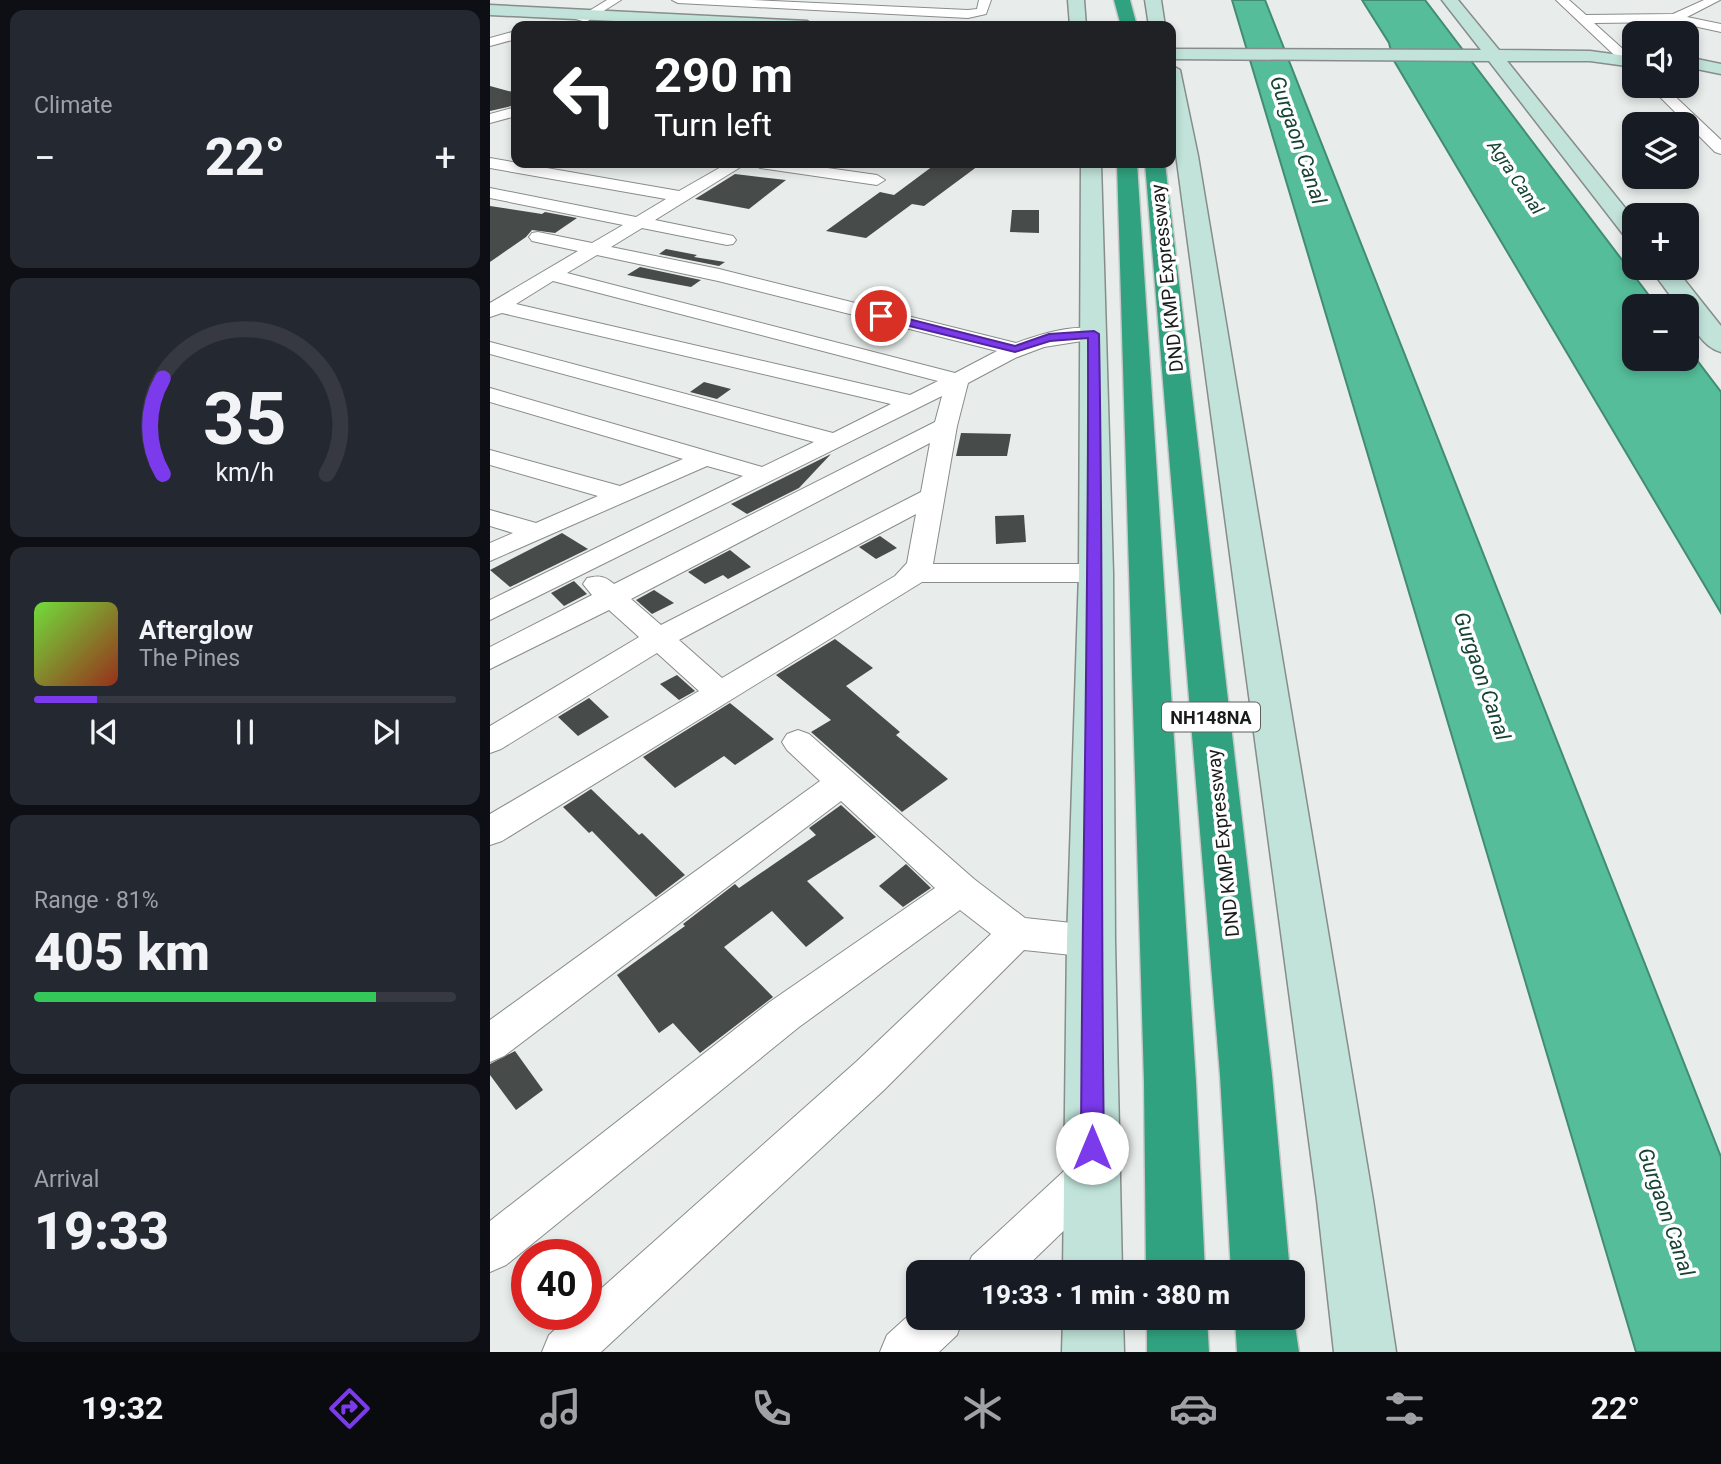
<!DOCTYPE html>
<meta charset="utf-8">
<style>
:root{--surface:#171b24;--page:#242831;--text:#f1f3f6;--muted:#9ea1a6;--line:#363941;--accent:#7c3aed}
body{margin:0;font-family:Roboto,sans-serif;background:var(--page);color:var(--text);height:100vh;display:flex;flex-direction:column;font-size:26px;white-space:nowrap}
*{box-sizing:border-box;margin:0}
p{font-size:23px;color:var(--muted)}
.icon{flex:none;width:38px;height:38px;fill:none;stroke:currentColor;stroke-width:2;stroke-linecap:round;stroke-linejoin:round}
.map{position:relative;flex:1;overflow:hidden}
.panel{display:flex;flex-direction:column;gap:10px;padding:10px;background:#0d0f14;width:490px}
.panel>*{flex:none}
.hud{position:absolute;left:21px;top:21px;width:665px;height:147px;border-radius:14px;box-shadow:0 4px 10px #0003;background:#202124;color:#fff;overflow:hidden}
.buttons{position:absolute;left:1132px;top:21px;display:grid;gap:14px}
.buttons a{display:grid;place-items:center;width:77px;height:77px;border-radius:14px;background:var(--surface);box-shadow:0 4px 10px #0003;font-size:35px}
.speed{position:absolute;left:21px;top:1239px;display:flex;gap:14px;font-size:35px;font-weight:700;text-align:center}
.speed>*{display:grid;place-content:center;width:91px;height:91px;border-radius:50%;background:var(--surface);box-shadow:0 4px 10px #0003;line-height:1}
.speed .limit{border:10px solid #d22;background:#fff;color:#111}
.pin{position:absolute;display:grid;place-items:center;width:60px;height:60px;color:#fff;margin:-30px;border:4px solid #fff;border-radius:50%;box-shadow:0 2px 7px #0007}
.me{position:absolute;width:77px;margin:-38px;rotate:0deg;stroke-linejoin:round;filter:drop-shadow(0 0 5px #0008)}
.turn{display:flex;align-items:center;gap:24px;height:147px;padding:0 28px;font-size:32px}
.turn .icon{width:91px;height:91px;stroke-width:2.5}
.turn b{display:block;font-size:49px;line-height:60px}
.big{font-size:52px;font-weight:800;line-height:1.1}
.panel .tile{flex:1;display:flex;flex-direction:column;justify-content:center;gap:10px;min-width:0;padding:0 24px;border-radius:14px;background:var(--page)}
.panel .dial{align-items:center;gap:0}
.dial svg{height:182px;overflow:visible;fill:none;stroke:var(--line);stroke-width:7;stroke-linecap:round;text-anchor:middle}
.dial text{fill:var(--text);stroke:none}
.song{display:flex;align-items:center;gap:21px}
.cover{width:84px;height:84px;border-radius:10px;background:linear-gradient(135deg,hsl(100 70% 55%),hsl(10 70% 35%))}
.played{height:7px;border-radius:4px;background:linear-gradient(90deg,var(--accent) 15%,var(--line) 15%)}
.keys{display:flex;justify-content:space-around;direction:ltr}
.heat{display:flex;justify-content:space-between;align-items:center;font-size:38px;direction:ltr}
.charge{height:10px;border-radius:5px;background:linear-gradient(90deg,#34c759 81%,var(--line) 0)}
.trip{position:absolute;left:416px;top:1260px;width:399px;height:70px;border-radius:14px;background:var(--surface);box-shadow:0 4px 10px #0003;font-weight:800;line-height:70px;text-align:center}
.tab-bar{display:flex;height:112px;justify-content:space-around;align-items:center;background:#090b0e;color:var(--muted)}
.tab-bar .icon{width:49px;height:49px}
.tab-bar .current{color:var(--accent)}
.tab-bar b{font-size:32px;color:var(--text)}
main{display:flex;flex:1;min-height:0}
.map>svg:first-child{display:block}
</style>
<main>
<section class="panel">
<div class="tile"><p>Climate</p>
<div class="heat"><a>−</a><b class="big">22°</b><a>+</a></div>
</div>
<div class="tile dial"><svg viewBox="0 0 100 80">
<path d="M14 69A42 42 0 1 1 86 69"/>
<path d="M14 69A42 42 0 0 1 14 27" stroke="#7c3aed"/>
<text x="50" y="56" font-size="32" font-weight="700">35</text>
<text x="50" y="72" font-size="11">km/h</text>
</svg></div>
<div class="tile">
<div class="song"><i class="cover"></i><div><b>Afterglow</b><p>The Pines</p></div></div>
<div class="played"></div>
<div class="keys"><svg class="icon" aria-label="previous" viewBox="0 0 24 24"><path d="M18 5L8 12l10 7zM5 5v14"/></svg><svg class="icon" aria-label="pause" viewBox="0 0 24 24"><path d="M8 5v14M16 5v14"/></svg><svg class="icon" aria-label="next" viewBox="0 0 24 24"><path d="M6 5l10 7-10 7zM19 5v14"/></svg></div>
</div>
<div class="tile"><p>Range · 81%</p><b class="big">405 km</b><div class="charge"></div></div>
<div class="tile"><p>Arrival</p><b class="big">19:33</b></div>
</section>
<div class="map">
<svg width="1231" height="1352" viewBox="0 0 1231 1352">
<rect width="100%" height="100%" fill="#e8edeb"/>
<g fill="#55bd9a" stroke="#438c74" stroke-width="2">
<path d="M742,0H775L1231,1157V1352H1146Z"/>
<path d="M872,0H935L1167,306H1144V359H1197V347L1231,392V613L903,59L899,43Z"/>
</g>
<g fill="#474b49">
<path d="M0,86L26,93V105L0,111Z"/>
<path d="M447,163H492L434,206L422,204L376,238L336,231L390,192L404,195Z"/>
<path d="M245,174L296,180L259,209L205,199Z"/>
<path d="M0,206L52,214L55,212L87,218L65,233L42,230L36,237L0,262Z"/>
<path d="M522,210H549V233L520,232Z"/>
<path d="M176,249L207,255L204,257L235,262L229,266L169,254Z"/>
<path d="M150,267L211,280L201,287L137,275Z"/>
<path d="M214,382L241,389L227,399L200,392Z"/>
<path d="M471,433L521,434L517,456H466Z"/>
<path d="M341,454L309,488L257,514L241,504Z"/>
<path d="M534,515L536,542L506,544L505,516Z"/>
<path d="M72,533L98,549L20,587L0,570Z"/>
<path d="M390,536L407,548L386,559L369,547Z"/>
<path d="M240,550L261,567L238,579L233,575L215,584L198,572Z"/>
<path d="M84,581L97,594L74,606L61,593Z"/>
<path d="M164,590L184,603L162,614L146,600Z"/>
<path d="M345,639L383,668L356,686L410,732L406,735L458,779L412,812L321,732L341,720L286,675Z"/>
<path d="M187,675L205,691L189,700L170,684Z"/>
<path d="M99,698L119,717L88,736L68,717Z"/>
<path d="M240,703L284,739L245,765L234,756L185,788L153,757Z"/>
<path d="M101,789L149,835L152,833L195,875L166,897L102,831L99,833L73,807Z"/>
<path d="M351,805L386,837L317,881L354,918L316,947L282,911L234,947L283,997L210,1053L183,1023L169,1033L127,975L195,926L193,924L245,884L249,888L326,835L319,828Z"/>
<path d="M416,864L441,888L413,907L389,886Z"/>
<path d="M25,1051L53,1090L26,1110L0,1075V1064Z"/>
</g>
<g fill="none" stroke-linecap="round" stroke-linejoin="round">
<g stroke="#888c8a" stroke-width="2">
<g id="street">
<path d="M117,0H131L96,22L86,19Z"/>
<path d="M182,0H261L478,10L487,9L489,0H501L496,14L478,18L188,3Z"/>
<path d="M1066,0H1079L1096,15L1183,14L1214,0H1230L1197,17L1231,24V32L1185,22L1104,23L1144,59V70L1139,69Z"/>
<path d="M144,18L148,19V25L122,26Z"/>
<path d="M26,31V39L0,46V38Z"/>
<path d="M1159,86H1174L1231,140V154L1225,152Z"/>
<path d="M26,107V116L0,123V114Z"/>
<path d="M0,158L189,191L238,163H257L165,220L243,236L246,240L243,244L237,245L152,228L121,247L229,269L526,343C551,334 585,323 611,330L614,334L611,338L554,347L525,358L478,383L467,426L443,564H606L616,567L619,573L616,579L606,582H432L12,841L0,845V814L209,691L167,653L11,749L0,753V726L149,637L119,610L0,669V647L102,595L93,584L97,578C109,575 115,576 124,584L445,422L452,396L0,620V600L253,476L217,466L0,561V543L23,533L0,526V510L46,523L108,496L0,465V450L130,486L193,459L0,402V388L272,467L324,442L0,354V342L343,433L401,404L12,313L0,317V303L88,251L42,241L39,237L42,233L48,232L102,243L133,225L0,198V188L146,217L176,199L0,168ZM107,255L228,281L507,351L465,373L77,273ZM63,281L448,381L420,395L26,304ZM440,443L431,492L171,625L141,599ZM426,514L417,563L405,576L232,678L189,640Z"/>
<path d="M262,163H302L387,175L395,180L387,185L270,168Z"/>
<path d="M308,730L319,734L484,879L535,918L601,925L614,930L619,941L614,952L601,957L534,950L394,1090L111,1352H52L59,1335L82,1314H96V1302L366,1062L501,934L470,910L309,1027L16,1265L0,1272V1221L281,1001L445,888L351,801L14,1056L0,1062V1020L330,781L297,750L292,742L297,734Z"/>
<path d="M602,1152L617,1159L624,1174L617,1189L531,1272H475L482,1256L587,1159Z"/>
<path d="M429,1306V1318H473L467,1335L449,1352H390L397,1335Z"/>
</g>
</g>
<g stroke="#888c8a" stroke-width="3">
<g id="secondary">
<path d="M578,0H594L596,26H580Z"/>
<path d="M655,0H671L675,26H659Z"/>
<path d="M952,0H968L1009,50L1100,51L1144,57V67L1100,61H1017L1144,219V240L1136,238L999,61L681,59V49L991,50Z"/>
<path d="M0,5L317,21L325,26H228L0,15Z"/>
<path d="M1197,57L1231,64V74L1197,67Z"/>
<path d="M681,65L690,70L708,156L883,1200L906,1352H844L827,1200L681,117Z"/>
<path d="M591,163H611L623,573L625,941L632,1272H573L577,941L589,573Z"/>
<path d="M1160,268H1185L1231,326V352C1214,348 1197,323 1197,306H1188Z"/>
<path d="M573,1318H633L634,1352H572Z"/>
</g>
</g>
<g stroke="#c8c8c8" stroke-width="3">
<g id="highway">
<path d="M624,0H640L647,26H631Z"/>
<path d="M627,163H647L706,1082L715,1272H656L654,1082Z"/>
<path d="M655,163H675L782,1075L800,1272H741L730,1075Z"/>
<path d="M803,1313L809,1352H747L745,1318H803Z"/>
<path d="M657,1318H717L719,1352H657Z"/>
</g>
</g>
<use href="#street" fill="#fff" fill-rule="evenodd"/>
<use href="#secondary" fill="#c1e3d9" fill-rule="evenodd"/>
<use href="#highway" fill="#31a27f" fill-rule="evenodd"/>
</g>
<path fill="#7c3aed" stroke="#51269a" stroke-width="2" d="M391,312L525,346L559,334L604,331L609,334C614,606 610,877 614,1148L610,1156L602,1160L594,1156L591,1148C592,878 599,608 598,338L560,341L525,352L387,318L385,316Z"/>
<g text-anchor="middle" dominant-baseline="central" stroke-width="7" stroke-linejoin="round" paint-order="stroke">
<g font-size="18" font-style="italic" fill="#154334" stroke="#fff">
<text transform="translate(1026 177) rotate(56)">Agra Canal</text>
</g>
<rect fill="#fff" stroke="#5f5f5f" stroke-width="2" x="672" y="702.5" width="98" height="29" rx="5"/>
<g font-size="18" font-weight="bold" fill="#1a1b1b">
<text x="721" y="717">NH148NA</text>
</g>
<g font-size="19" fill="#1a1b1b" stroke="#fff">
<text transform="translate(677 278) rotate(-96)">DND KMP Expressway</text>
<text transform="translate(733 843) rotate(-96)">DND KMP Expressway</text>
</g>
<g font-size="21" font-style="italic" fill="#154334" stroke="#fff">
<text transform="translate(808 140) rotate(71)">Gurgaon Canal</text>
<text transform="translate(992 676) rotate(71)">Gurgaon Canal</text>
<text transform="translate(1176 1212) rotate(71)">Gurgaon Canal</text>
</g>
</g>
</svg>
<div class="buttons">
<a><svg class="icon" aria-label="sound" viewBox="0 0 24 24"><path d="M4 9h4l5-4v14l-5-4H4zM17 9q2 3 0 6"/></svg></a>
<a><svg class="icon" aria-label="layers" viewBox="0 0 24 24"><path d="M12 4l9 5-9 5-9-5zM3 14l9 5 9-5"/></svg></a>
<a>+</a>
<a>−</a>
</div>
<div class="speed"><div class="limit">40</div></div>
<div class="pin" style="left:391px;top:316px;background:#d93025"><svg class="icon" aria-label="arrive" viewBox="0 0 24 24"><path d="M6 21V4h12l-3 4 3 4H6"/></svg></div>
<svg class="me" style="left:602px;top:1148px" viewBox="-20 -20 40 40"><circle r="19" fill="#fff"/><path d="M0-13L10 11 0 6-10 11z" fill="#7c3aed"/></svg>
<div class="trip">19:33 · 1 min · 380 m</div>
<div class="hud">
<div class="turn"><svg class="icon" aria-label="left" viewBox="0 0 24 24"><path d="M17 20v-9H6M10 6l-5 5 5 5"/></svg><div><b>290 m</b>Turn left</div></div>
</div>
</div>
</main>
<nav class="tab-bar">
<b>19:32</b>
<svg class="icon current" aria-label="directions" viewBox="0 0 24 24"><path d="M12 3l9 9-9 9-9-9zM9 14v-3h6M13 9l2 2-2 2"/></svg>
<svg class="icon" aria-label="music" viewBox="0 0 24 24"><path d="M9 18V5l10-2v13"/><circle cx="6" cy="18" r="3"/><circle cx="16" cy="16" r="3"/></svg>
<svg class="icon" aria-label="phone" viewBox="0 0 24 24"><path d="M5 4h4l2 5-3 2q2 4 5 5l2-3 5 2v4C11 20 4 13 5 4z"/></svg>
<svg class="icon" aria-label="climate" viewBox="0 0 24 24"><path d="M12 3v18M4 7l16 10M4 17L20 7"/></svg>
<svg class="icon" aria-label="car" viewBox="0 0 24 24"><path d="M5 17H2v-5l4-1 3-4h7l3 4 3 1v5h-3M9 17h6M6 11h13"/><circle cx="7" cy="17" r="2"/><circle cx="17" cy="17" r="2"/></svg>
<svg class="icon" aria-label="filters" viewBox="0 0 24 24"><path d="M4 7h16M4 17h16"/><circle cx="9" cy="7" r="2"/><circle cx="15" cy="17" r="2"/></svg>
<b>22°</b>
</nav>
